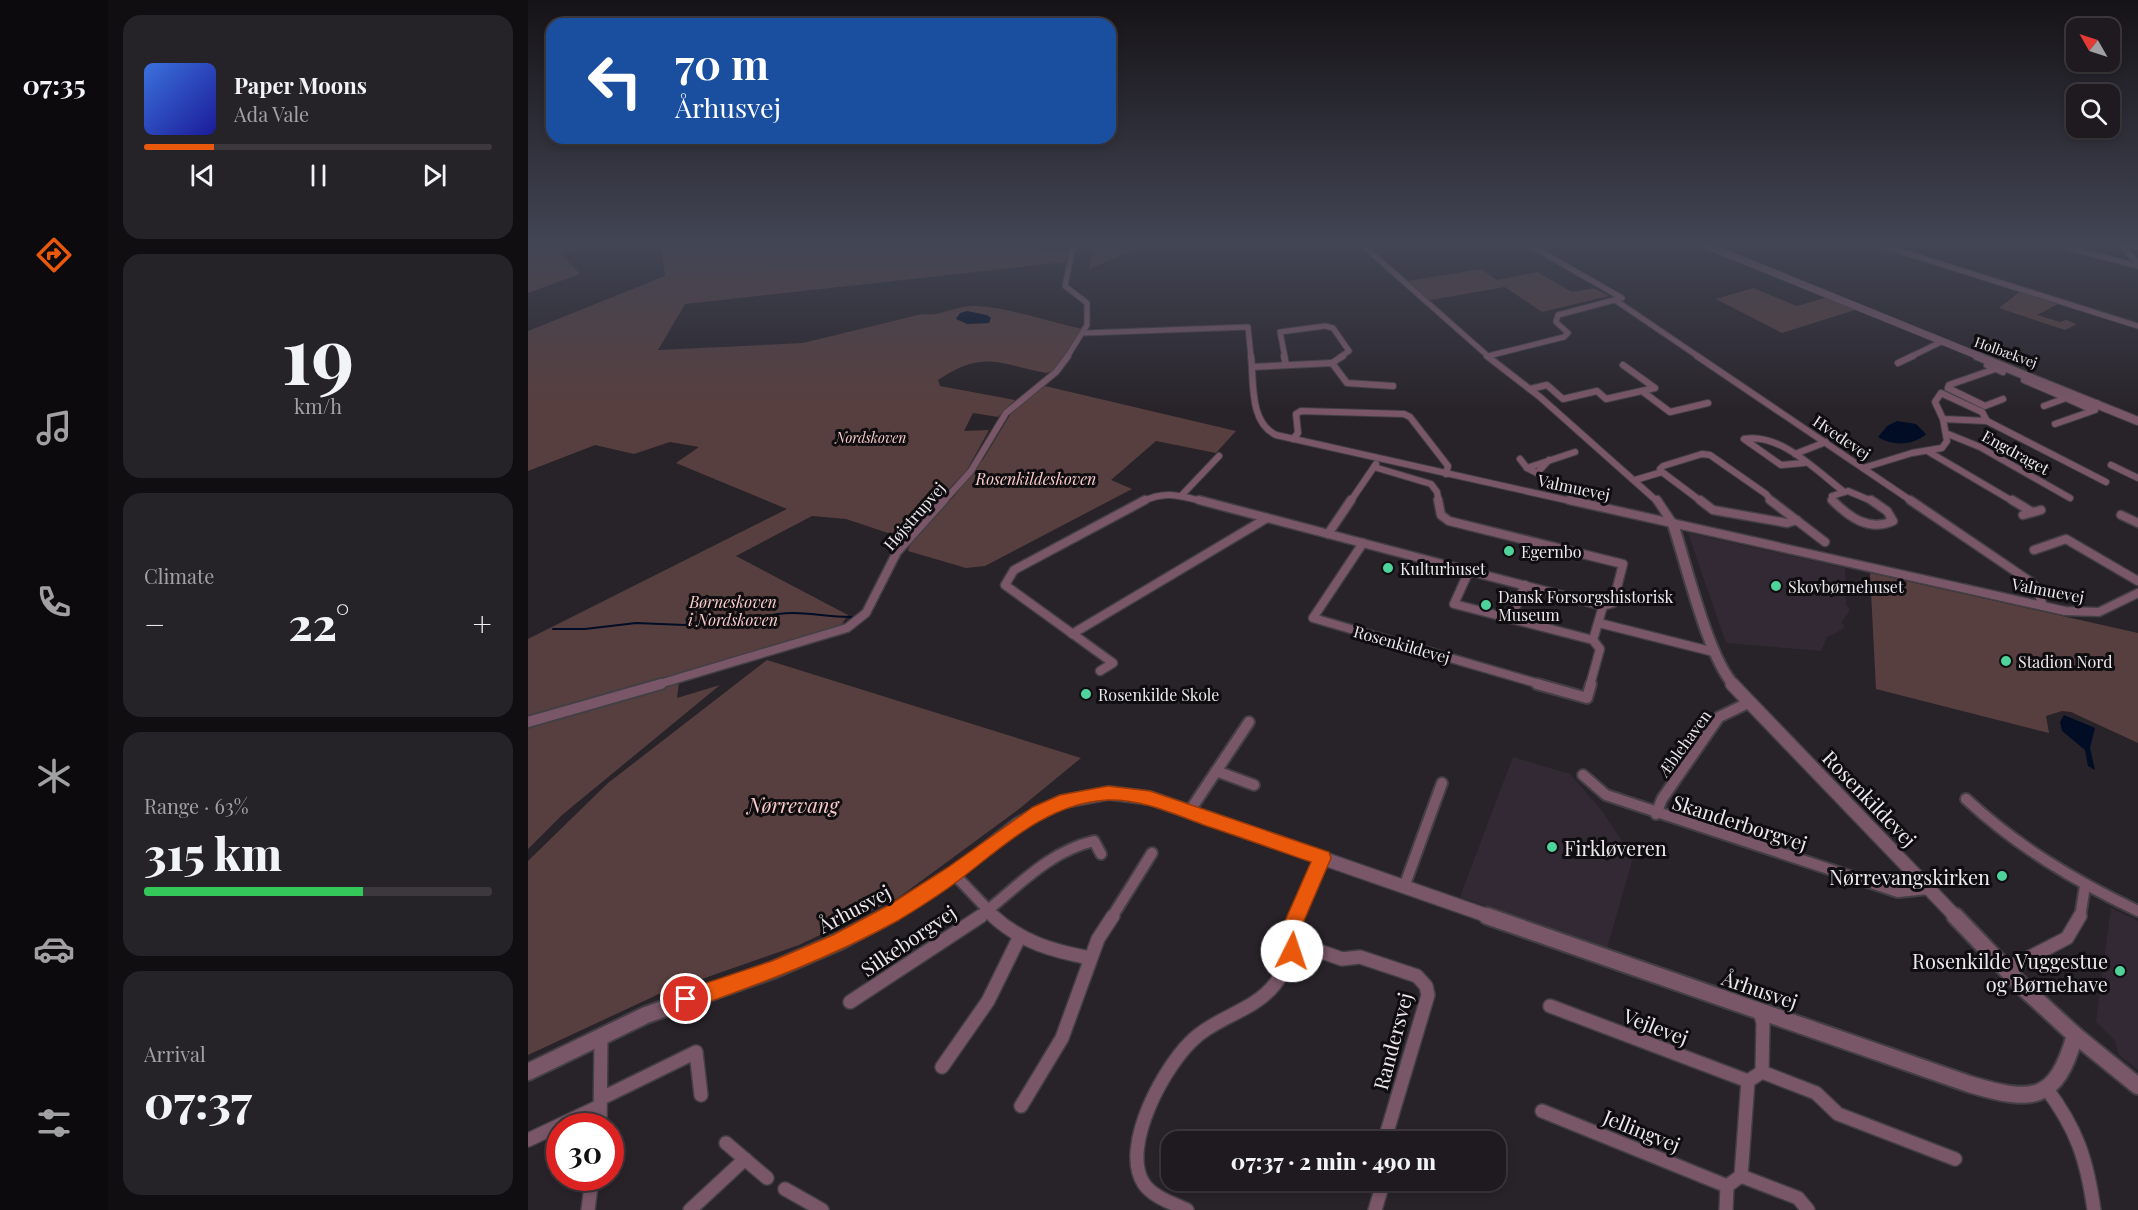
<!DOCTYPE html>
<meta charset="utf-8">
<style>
:root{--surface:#1e1a1f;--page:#262328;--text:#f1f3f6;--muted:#a1a1a4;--line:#3c383d;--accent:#ea580c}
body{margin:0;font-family:"Playfair Display",serif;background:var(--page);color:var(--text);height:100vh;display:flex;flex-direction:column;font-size:22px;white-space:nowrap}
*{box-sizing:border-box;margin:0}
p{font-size:20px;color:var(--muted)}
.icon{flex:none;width:33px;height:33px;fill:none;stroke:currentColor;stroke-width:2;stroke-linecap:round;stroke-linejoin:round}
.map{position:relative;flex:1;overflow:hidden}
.side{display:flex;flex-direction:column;gap:15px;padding:15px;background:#100e11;width:420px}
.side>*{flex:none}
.banner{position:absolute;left:18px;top:18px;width:570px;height:126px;border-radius:18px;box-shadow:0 3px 9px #0003,0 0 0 2px var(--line);background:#1a4fa0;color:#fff;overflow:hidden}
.needle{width:39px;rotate:309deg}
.fabs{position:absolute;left:1538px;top:18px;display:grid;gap:12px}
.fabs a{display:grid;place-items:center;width:54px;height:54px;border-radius:12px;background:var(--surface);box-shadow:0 3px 9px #0003,0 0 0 2px var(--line);font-size:30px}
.speed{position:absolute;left:18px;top:1113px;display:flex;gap:12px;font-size:30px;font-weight:700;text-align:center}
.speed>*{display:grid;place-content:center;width:78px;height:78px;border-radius:50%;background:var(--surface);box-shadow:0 3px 9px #0003,0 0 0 2px var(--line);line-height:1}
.speed .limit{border:9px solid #d22;background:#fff;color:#111}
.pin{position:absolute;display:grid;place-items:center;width:51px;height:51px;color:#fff;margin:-26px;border:3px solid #fff;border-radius:50%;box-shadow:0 2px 6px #0007}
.me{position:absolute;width:66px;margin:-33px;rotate:4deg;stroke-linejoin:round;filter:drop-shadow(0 0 4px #0008)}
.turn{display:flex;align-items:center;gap:21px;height:126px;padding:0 30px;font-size:27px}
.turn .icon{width:78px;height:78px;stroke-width:2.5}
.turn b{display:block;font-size:42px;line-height:51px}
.big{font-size:45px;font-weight:800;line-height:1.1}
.side .widget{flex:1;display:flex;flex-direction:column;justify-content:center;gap:9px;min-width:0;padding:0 21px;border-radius:18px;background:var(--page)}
.side .dial{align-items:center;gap:0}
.dial b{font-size:78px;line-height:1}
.song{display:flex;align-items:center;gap:18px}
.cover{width:72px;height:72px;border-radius:9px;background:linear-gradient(135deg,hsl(220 70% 55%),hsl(240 70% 35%))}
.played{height:6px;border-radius:3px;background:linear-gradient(90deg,var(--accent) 20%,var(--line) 20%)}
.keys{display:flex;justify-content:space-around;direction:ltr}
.heat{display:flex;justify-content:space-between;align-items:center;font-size:33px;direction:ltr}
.charge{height:9px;border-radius:4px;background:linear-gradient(90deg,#34c759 63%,var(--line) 0)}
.trip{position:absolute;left:633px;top:1131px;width:345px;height:60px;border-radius:18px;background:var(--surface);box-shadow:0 3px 9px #0003,0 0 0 2px var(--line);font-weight:800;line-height:60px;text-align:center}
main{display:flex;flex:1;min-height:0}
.menu{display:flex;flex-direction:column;width:108px;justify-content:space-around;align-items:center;background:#0c0a0c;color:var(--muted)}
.menu .icon{width:42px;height:42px}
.menu .on{color:var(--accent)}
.menu b{font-size:27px;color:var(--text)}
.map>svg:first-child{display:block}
</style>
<main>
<nav class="menu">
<b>07:35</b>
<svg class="icon on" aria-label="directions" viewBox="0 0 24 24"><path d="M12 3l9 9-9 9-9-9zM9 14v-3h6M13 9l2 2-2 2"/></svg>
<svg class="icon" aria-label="music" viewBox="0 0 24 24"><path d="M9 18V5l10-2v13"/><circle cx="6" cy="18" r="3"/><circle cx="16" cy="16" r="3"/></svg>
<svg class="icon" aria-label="phone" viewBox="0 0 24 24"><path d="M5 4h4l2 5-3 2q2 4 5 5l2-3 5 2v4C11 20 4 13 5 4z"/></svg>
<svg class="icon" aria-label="climate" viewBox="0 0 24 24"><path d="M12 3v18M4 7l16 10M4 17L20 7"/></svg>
<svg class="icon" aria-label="car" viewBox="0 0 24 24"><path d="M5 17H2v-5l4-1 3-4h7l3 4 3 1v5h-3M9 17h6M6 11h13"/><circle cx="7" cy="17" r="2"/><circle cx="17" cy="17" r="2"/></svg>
<svg class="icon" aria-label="filters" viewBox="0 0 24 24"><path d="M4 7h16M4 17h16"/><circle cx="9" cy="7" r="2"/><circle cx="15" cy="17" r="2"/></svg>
</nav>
<section class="side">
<div class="widget">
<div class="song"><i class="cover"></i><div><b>Paper Moons</b><p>Ada Vale</p></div></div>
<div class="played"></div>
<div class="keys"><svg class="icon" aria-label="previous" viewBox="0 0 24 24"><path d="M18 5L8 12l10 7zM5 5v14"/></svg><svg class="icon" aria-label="pause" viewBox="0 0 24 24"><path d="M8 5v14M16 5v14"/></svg><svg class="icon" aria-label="next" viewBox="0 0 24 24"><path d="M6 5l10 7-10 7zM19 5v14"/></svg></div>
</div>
<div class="widget dial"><b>19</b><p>km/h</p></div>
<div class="widget"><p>Climate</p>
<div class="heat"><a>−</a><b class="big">22°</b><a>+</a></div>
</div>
<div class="widget"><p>Range · 63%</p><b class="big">315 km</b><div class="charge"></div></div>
<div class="widget"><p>Arrival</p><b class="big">07:37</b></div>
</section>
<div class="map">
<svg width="1610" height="1210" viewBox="0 0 1610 1210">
<rect width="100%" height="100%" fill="#282329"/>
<g fill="#322935">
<path d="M1160,533L1317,568L1318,604L1322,610L1313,623L1316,625L1315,629L1299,637L1293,651L1198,643Z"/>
<path d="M985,757L1042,774L1074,811L1105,858L1079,948L932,897Z"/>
<path d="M1583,908L1610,921V1070L1591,1055L1587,1041L1568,1022Z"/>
</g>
<g fill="#583f3f">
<path d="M0,242H79L33,254L52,274L0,293Z"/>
<path d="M132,242H497L498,247L522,251L541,249L538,262L157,304L130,350L275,343L394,314C412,317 428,305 448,306C478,307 523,322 554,329L525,371L518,373C469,363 455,350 410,380L412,386L487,400L470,417L445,413L436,431L461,430L439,470L375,538L318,519L284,516L208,556L320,615L311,628L0,719V639L259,509L148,463L171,447L142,442L106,454L67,445L0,471V331L137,276Z"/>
<path d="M559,242H624L561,269L564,256Z"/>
<path d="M953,269L969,280L1009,272L1044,292L1066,288L1081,296L1014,312L977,287L902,300L879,281Z"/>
<path d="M1225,288L1269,306L1300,297L1330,309L1254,333L1188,299Z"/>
<path d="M1493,291L1532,303L1509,315L1532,322L1538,320L1549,324L1537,330L1471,308Z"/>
<path d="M517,386L708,431L688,453L628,441L583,480L604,489L457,566L438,568L380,551L382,544L428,494L456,458L485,410Z"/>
<path d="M1342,573L1610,633V743L1543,712L1534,711L1518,716L1521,733L1348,689Z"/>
<path d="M239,660L553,758L491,809L370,898L271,945L131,994L0,1055V861L80,783Z"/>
<path d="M151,682L149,698L192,685L34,815L0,849V726Z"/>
</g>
<g fill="#000d25">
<path d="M439,311L459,315L463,318L461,323L439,324L428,319L432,313Z"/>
<path d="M1369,421L1388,424L1398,434C1385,446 1364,446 1350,437L1359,426Z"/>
<path d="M1536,715L1567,728L1562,748L1567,770L1560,766L1557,750L1534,731L1532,722Z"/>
</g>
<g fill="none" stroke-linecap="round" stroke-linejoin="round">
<g stroke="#000d25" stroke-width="2">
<path d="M233,617C272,608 287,617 324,617"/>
<path d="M25,629H57L108,623L157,625L193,617L207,618"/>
</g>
<g stroke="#433f44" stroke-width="7">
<g id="minor-far4">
<path d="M831,242L961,357"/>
<path d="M996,242L1094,298"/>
<path d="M1343,242L1610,326"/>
<path d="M1518,242L1610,266"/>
<path d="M1589,242L1610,263"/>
<path d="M1593,245L1610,247"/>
<path d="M1087,300L1171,357"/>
<path d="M557,333L720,327L723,357"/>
<path d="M960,356L1036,337L1040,333L1028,322L1030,315L1090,299"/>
<path d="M539,357L559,325V303L537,286L546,242"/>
<path d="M757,357L752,332L797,326L805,328L821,351L812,357"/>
<path d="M1382,357L1413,342"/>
</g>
</g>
<g stroke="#433f44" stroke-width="8">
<g id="minor-far3">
<path d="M723,356C726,382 721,422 748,435L1047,502"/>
<path d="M756,356L758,365"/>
<path d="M959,356L1012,397L1130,502"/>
<path d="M1169,356L1385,502"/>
<path d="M804,363L815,356"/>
<path d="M1370,363L1385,356"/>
<path d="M1459,365L1475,372"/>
<path d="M724,367L804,363L819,383L865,386"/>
<path d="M1496,380L1538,398"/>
<path d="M1420,388L1457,406L1475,399"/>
<path d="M1420,388L1421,385L1467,369"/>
<path d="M1002,389L1019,385L1035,399L1069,391L1078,399L1127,388L1095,365"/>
<path d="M1114,391L1142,412L1180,403"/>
<path d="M1413,393L1454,412L1459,421L1415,419L1407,402Z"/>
<path d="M1516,406L1538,398L1558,407L1569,403"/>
<path d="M1459,421L1578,482"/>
<path d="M1527,424L1567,410L1558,407"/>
<path d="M1420,434L1452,447L1542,498"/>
<path d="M765,439L770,433L768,414L773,411L876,414L882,417L920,466L918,474"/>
<path d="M1401,452L1486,502"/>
<path d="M1267,454L1298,442"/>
<path d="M992,459L999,468L1047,452"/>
<path d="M1276,463L1253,465L1216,439C1252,432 1290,472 1316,492"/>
<path d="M1583,465L1610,478"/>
<path d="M846,467L903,484L909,492L911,502"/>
<path d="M999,468L1009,473L1021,460"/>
<path d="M1335,468L1384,453L1414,448L1419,441L1415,419"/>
<path d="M1134,472L1174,502"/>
<path d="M1107,480L1134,472L1132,469L1135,466L1174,454L1182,455L1238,494L1244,502"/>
<path d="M653,496L691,456"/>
<path d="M415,502L443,471L478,413L528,372L540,356"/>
<path d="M614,502C637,490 653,496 677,502"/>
<path d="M822,502L848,464"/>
<path d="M1306,502L1304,496L1320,491L1346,502"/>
</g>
</g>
<g stroke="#433f44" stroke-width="11">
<g id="minor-far2">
<path d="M671,500L941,571"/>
<path d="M910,500L913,515L921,521L1095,564L1085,603L1075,606"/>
<path d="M1041,500L1537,611L1571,612L1610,593"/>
<path d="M1129,500L1145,524"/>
<path d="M1172,500L1185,510L1259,523L1269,520"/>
<path d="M1242,500L1297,542"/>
<path d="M1304,500C1321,517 1341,532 1365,521L1359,511L1343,500"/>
<path d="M1382,500L1503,582L1509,589L1515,606"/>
<path d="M1484,500L1504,512"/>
<path d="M1495,515L1513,510"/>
<path d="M1593,515L1610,523"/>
<path d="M800,534L823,500"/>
<path d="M835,543L785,618L1015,685"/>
<path d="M1506,550L1538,539L1610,581"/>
<path d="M941,571L1075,606L1065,640L926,604Z"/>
<path d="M983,619L997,585"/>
<path d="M1071,623L1186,652"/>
<path d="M544,634L739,518"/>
<path d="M572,671L585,663L477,585L486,570L617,500"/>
<path d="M128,685L319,628L338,613L369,552L416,500"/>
<path d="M1062,685L1072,649L1065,640"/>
</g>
</g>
<g stroke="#433f44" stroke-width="14">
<g id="minor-far1">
<path d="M1009,684L1059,698L1063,684"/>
<path d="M0,722L133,684"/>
<path d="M688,771L726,785"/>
<path d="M1055,775L1078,795L1370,892L1400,889"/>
<path d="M1438,799C1490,847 1547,881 1610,911"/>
<path d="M661,812L721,722"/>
<path d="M1128,814L1134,799L1191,717L1220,703"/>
<path d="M426,874L467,917"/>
<path d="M876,887L914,783"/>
<path d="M451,917C488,889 519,852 566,841L573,854"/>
<path d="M584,917L624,853"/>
<path d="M766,917L794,858"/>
<path d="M1552,917L1557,886"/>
</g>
</g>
<g stroke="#433f44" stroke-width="16">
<g id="minor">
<path d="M465,916C493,942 525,951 562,958"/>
<path d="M763,941L814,959L832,957L889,976L898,986L900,995L856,1142"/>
<path d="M1479,969L1539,938L1552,916"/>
<path d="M322,1002L453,916"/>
<path d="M1022,1006L1220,1081"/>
<path d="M414,1067L460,1001L491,938"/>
<path d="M1234,1072L1288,1093L1310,1114L1427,1159"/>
<path d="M1518,1088C1549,1129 1559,1160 1566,1210"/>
<path d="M74,1098L168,1052L173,1095"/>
<path d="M493,1106L534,1038L570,939L585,916"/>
<path d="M1014,1111L1199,1186"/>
<path d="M72,1126L73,1037"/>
<path d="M0,1140L72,1106"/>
<path d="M198,1143L239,1178"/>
<path d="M1213,1176L1270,1198L1280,1210"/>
<path d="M257,1189L294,1210"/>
<path d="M60,1210L64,1178"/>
<path d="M162,1210L217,1159"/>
<path d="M659,1210C645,1203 625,1197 616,1184C591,1147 638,1062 668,1037C692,1016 727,1010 747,984C754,975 762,962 764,951C766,939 762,929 767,916"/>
<path d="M847,1210L856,1180"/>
<path d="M1198,1210L1199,1186L1213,1176L1220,1081L1234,1072L1235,1023L1232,1012"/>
</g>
</g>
<g stroke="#433f44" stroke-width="8">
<path id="tertiary-far4" d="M1170,242L1453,357"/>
</g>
<g stroke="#433f44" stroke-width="10">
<path id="tertiary-far3" d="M1449,356L1610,421"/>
</g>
<g stroke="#433f44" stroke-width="14">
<path id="tertiary-far2" d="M1145,524C1158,563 1180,658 1206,685"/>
</g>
<g stroke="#433f44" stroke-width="16">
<g id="tertiary-far1">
<path d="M1204,684L1428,917"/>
<path d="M356,917L426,874L490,824L533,802L581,793L622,798L963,917"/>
</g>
</g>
<g stroke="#433f44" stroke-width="20">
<g id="tertiary">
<path d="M959,916L1441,1084C1504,1103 1528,1103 1547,1035"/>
<path d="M1427,916L1500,992L1547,1035L1610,1086"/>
<path d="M0,1072L118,1015L245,970L312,941L359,916"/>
</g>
</g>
<use href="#minor-far4" stroke="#7a5768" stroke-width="5"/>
<use href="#minor-far3" stroke="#7a5768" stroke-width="6"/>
<use href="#minor-far2" stroke="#7a5768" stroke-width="8"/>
<use href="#minor-far1" stroke="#7a5768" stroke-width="10"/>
<use href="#minor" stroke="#7a5768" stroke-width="13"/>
<use href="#tertiary-far4" stroke="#7a5768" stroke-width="7"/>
<use href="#tertiary-far3" stroke="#7a5768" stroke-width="8"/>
<use href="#tertiary-far2" stroke="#7a5768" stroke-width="10"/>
<use href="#tertiary-far1" stroke="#7a5768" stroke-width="13"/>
<use href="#tertiary" stroke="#7a5768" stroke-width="16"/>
</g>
<linearGradient id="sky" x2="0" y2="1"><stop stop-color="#161317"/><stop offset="0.59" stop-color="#424554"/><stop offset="1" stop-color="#424554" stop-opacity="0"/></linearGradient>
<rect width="1610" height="411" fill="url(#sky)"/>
<path fill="#ea580c" stroke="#983908" stroke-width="1.5" d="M580,786L622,791L801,852L803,858L772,930L773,951L771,958L764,961L757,958L753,930L783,862C748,850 712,837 676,825C646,814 613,799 580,800C521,803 479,843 435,877C415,893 392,907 371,920C302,958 232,984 158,1010L151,1007L148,999L151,992L244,961L305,935L361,905L419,868L505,807L532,795Z"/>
<g fill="#4ed39a" stroke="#0f0d10" stroke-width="2">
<circle cx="981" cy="551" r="6"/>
<circle cx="860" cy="568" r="6"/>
<circle cx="1248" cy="586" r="6"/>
<circle cx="958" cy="605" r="6"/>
<circle cx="1478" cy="661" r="6"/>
<circle cx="558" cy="694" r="6"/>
<circle cx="1024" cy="847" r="6"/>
<circle cx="1474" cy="876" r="6"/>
<circle cx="1592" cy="971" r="6"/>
</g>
<g text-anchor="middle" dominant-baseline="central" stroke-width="6" stroke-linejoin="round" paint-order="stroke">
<g font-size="14" fill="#ece9ed" stroke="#0f0d10">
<text transform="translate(1478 352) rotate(20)">Holbækvej</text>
</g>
<g font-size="14" font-style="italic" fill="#facccb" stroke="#0f0d10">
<text x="343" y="437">Nordskoven</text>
</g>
<g font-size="16" fill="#ece9ed" stroke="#0f0d10">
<text transform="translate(1314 437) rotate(34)">Hvedevej</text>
<text transform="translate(1488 452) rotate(29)">Engdraget</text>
<text transform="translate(1046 487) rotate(12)">Valmuevej</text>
<text transform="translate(386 516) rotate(-49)">Højstrupvej</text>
<text transform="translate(1520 590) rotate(11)">Valmuevej</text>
<text transform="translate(874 644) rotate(16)">Rosenkildevej</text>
<text transform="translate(1156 743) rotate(-54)">Æblehaven</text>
</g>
<g font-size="16" font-style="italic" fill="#facccb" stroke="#0f0d10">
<text x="508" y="478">Rosenkildeskoven</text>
<text x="205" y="601">Børneskoven<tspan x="205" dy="18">i Nordskoven</tspan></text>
</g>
<g font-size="16" fill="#ece9ed" stroke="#0f0d10" text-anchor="start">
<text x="993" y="551">Egernbo</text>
<text x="872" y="568">Kulturhuset</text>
<text x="1260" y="586">Skovbørnehuset</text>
<text x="970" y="596">Dansk Forsorgshistorisk<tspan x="970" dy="18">Museum</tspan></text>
<text x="1490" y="661">Stadion Nord</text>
<text x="570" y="694">Rosenkilde Skole</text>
</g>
<g font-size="20" fill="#ece9ed" stroke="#0f0d10">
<text transform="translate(1342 798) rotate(46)">Rosenkildevej</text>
<text transform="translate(1212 822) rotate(18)">Skanderborgvej</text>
<text transform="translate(326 908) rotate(-28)">Århusvej</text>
<text transform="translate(380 940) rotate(-34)">Silkeborgvej</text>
<text transform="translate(1232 989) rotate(19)">Århusvej</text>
<text transform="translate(1128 1026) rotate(21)">Vejlevej</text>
<text transform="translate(864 1041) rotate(-75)">Randersvej</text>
<text transform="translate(1114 1130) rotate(22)">Jellingvej</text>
</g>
<g font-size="20" font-style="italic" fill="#facccb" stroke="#0f0d10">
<text x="265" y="804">Nørrevang</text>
</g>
<g font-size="20" fill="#ece9ed" stroke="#0f0d10" text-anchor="end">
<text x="1036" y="847" text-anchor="start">Firkløveren</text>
<text x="1462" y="876">Nørrevangskirken</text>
<text x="1580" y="960">Rosenkilde Vuggestue<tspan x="1580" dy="23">og Børnehave</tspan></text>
</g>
</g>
</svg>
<div class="fabs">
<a><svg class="needle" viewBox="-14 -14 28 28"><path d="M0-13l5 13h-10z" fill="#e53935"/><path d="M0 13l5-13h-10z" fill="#a1a1a4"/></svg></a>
<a><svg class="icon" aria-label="search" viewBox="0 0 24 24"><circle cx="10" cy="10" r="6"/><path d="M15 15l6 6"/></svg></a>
</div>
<div class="speed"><div class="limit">30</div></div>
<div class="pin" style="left:158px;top:999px;background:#d93025"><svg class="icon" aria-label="arrive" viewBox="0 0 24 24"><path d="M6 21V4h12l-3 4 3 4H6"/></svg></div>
<svg class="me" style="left:764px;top:951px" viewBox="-20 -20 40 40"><circle r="19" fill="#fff"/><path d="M0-13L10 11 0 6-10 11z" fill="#ea580c"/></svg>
<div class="trip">07:37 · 2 min · 490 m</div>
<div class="banner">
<div class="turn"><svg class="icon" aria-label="left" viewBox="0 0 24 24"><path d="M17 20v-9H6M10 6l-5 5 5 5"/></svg><div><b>70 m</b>Århusvej</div></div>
</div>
</div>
</main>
